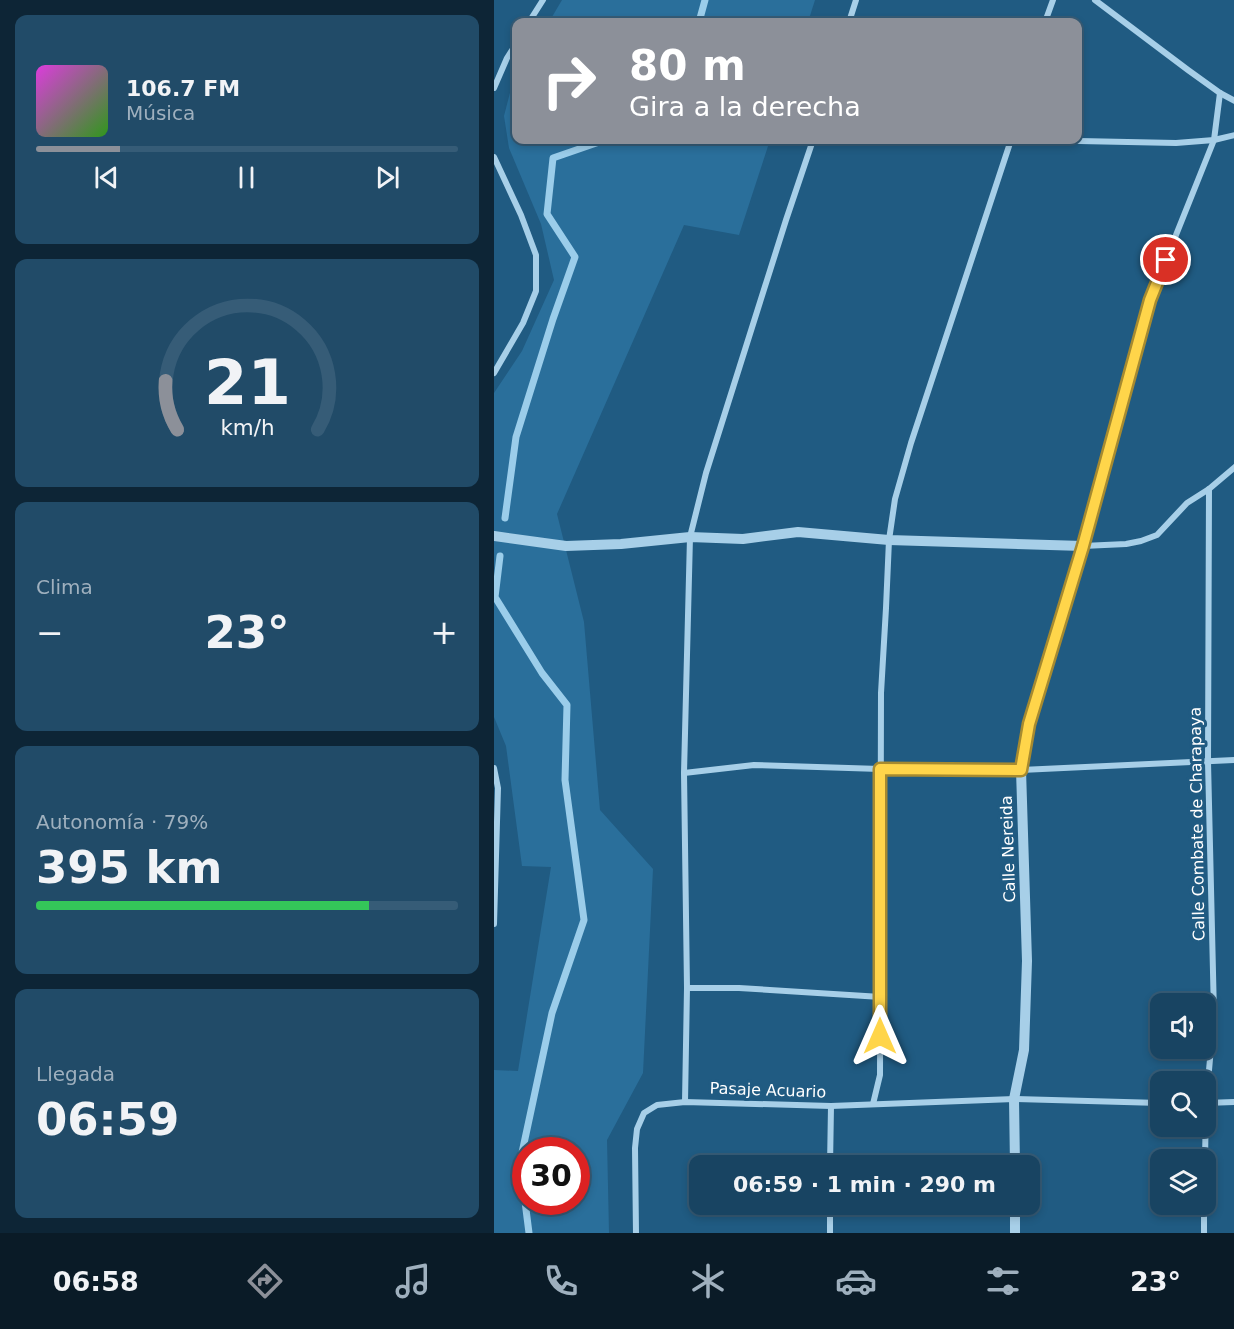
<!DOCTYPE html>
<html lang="es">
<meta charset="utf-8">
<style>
:root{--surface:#184462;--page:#214b68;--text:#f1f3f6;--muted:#9fb0be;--line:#365c77;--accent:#8c9099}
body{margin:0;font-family:"DejaVu Sans",sans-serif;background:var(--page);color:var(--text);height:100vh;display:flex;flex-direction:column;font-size:22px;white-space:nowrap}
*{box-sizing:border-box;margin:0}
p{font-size:20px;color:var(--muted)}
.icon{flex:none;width:33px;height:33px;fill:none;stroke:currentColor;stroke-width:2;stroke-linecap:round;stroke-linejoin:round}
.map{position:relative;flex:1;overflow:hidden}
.drawer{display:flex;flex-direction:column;gap:15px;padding:15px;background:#0d2536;width:494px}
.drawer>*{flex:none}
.hud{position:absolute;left:18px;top:18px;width:570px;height:126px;border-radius:12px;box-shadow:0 3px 9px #0003,0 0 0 2px var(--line);background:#8c9099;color:#fff;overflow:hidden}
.buttons{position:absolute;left:656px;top:993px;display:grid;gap:12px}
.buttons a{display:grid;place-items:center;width:66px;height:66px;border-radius:12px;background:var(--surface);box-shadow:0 3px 9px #0003,0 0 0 2px var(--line);font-size:30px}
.speed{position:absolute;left:18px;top:1137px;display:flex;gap:12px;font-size:30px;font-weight:700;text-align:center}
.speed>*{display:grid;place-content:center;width:78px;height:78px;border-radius:50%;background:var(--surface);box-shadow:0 3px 9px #0003,0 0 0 2px var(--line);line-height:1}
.speed .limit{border:9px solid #d22;background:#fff;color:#111}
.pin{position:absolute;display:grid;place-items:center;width:51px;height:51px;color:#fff;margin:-26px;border:3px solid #fff;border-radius:50%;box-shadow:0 2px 6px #0007}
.me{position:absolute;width:66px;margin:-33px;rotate:0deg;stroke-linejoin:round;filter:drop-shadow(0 0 4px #0008)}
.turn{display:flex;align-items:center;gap:21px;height:126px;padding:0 18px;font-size:27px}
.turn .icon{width:78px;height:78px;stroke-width:2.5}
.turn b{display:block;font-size:42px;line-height:51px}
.big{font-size:45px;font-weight:800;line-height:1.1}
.drawer .widget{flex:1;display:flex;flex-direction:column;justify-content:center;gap:9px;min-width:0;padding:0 21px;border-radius:12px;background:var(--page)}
.drawer .dial{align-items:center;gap:0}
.dial svg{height:156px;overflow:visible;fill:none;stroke:var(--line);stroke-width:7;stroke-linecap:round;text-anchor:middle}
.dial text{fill:var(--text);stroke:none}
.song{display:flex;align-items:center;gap:18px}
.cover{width:72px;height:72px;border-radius:9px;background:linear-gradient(135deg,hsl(300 70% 55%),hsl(110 70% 35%))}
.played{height:6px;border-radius:3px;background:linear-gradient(90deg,var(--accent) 20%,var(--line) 20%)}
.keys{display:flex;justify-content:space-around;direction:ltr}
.heat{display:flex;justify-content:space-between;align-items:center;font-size:33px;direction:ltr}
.charge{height:9px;border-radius:4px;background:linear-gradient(90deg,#34c759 79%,var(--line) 0)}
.trip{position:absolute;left:195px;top:1155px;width:351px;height:60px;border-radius:12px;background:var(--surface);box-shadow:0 3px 9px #0003,0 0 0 2px var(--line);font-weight:800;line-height:60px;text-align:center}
.tab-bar{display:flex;height:96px;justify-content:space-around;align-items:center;background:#0a1b27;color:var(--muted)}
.tab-bar .icon{width:42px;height:42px}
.tab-bar .current{color:var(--accent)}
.tab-bar b{font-size:27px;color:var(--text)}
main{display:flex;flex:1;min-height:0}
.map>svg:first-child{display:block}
</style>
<main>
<section class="drawer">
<div class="widget">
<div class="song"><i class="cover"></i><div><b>106.7 FM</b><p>Música</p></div></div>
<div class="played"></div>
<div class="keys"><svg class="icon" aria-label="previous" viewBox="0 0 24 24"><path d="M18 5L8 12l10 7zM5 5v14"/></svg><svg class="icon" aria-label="pause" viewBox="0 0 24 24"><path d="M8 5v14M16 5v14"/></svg><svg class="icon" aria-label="next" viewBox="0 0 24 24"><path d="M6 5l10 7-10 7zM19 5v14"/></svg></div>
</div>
<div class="widget dial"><svg viewBox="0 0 100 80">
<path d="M14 69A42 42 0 1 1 86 69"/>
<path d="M14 69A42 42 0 0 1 8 44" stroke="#8c9099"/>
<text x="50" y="56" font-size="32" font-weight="700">21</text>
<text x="50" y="72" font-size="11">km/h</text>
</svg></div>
<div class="widget"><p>Clima</p>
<div class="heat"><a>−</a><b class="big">23°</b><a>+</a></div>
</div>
<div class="widget"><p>Autonomía · 79%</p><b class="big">395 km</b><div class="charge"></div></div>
<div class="widget"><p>Llegada</p><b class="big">06:59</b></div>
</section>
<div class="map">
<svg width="741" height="1233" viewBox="0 0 741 1233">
<rect width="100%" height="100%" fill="#205b82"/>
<g fill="#2a6f9b" fill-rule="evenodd">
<path d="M68,0H321L314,22H55Z"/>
<path d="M22,75V140H276L245,235L190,225L63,514L90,622L106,810L159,869L149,1073L113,1140L115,1233H0V1070L24,1071L57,867L28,866L12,746L0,717V393L28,351L60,280L47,224L15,148L10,116L19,81ZM32,1150H82V1202H32Z"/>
</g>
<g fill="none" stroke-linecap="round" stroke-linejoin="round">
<g stroke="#9bcdea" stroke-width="7">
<path d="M205,22L211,0"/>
<path d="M11,518L22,437L59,319L81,257L53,214L59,158L111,140"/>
<path d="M6,556L1,597L48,673L73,705L71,780L90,920L58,1013L26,1162L35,1233"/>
</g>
<g stroke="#a7cfe8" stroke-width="6">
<path d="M601,0L694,70L726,93L741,101"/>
<path d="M35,22L49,0"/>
<path d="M355,22L362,0"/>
<path d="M551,22L559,0"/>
<path d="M0,88L13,58L22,44"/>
<path d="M726,93L720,140L656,300L589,546L632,544L647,541L663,535L693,503L715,489L741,467"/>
<path d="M537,140L682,143L720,140L741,135"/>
<path d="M0,157L27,215L42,255V291L29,323L0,373"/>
<path d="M0,768L4,788L0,924"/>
<path d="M190,773L260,765L386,769L527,770L741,760"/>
<path d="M193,988H245L387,997"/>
<path d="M191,1102L193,988L190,773L196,537L212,473L292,220L319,140"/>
<path d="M711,1103L741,1102"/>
<path d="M379,1104L386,1075L387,693L392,608L395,540L401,499L417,443L517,140"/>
<path d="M711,1160L712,1104L720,1014L714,762L715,489"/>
<path d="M336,1166L337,1106"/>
<path d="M142,1233L141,1148L143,1129L150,1113L163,1105L191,1102L337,1106L520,1099L666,1103"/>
<path d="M336,1233V1204"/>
<path d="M710,1233V1204"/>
</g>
<g stroke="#a7cfe8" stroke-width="10">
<path d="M0,536L72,546L127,544L196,537L249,539L304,532L395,540L589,546L535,724L527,770L533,961L530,1050L520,1099L521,1166"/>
<path d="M521,1204V1233"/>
</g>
</g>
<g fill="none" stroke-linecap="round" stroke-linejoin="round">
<g stroke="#a68a30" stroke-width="15">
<path id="route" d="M386,1036V769L527,770L535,724L589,546L656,300L672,260"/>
</g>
<use href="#route" stroke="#ffd54a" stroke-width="10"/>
</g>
<g text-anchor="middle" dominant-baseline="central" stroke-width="6" stroke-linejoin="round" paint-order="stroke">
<g font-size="16" fill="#fff" stroke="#205b82">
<text transform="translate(703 824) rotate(-91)">Calle Combate de Charapaya</text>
<text transform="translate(514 849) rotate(-92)">Calle Nereida</text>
<text transform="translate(274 1090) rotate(2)">Pasaje Acuario</text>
</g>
</g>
</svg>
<div class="buttons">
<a><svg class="icon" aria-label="sound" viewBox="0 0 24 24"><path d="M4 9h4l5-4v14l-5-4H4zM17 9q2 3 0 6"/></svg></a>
<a><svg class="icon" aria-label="search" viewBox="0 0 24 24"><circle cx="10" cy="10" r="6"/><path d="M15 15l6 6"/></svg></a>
<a><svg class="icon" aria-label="layers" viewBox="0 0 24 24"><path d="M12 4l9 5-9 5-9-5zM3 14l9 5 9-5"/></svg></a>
</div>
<div class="speed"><div class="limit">30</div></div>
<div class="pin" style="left:672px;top:260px;background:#d93025"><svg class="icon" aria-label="arrive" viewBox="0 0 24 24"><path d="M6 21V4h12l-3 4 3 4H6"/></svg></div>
<svg class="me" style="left:386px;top:1036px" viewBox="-20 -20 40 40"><path d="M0-17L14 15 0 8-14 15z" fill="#ffd54a" stroke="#fff" stroke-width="4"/></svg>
<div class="trip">06:59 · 1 min · 290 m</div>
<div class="hud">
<div class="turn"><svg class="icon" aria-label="right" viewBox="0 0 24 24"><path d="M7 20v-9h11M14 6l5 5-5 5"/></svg><div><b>80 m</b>Gira a la derecha</div></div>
</div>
</div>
</main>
<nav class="tab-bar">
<b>06:58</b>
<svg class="icon current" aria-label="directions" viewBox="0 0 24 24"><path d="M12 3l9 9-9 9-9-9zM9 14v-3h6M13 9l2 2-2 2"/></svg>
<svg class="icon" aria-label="music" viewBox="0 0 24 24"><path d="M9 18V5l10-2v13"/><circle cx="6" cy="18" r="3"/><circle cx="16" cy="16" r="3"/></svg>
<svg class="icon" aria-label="phone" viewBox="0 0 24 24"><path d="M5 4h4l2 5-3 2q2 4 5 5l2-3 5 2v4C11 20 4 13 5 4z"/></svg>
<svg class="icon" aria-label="climate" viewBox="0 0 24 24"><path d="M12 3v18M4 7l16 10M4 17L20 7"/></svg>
<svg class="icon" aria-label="car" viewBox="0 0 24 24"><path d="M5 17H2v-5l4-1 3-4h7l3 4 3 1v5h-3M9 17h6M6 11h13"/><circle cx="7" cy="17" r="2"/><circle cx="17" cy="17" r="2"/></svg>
<svg class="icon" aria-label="filters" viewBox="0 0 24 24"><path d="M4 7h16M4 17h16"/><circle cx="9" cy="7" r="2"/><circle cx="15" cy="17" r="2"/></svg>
<b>23°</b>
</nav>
